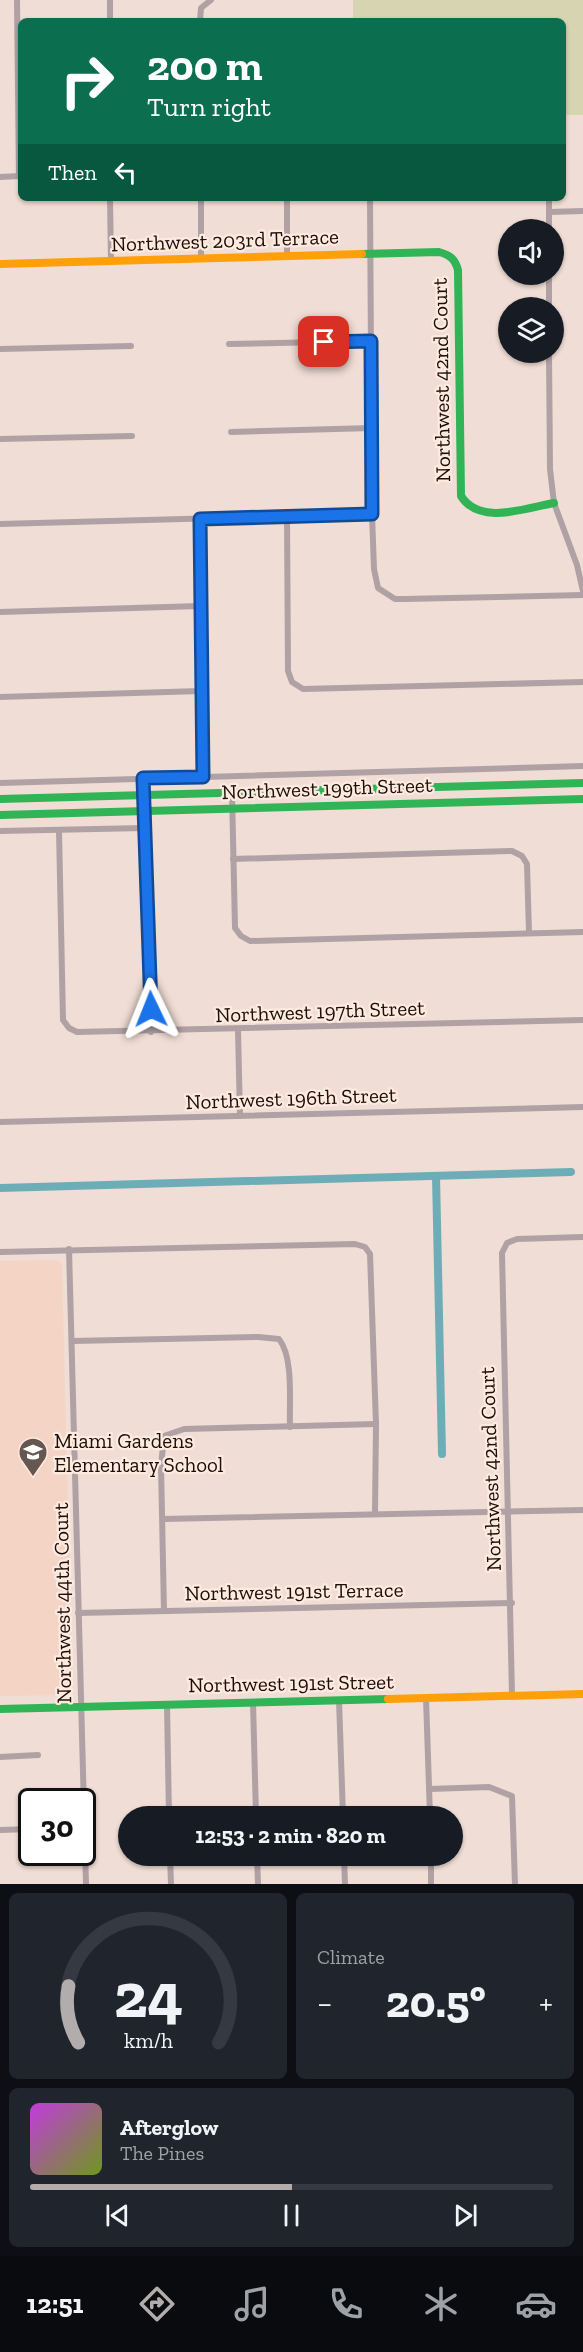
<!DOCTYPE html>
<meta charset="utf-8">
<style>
:root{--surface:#171b24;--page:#20242c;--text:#f1f3f6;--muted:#9ea1a6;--line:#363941;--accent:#b2adac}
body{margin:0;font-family:"Zilla Slab",serif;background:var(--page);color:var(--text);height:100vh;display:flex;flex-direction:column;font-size:22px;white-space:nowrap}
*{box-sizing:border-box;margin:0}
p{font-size:20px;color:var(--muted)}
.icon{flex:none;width:33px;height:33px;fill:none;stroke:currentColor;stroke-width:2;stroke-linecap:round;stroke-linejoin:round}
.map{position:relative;height:1884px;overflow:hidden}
.sheet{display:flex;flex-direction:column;gap:9px;padding:9px;background:#0d0f14;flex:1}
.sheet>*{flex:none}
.guide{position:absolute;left:18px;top:18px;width:548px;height:183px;border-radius:9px;box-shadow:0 2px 4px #0004;background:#0b6e4f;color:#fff;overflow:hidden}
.tools{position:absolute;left:498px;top:219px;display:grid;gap:12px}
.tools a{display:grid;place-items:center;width:66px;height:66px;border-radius:50%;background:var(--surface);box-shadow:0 2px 4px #0004;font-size:30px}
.speed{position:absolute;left:18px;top:1788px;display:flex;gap:12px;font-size:30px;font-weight:700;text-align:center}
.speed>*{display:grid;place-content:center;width:78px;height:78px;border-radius:50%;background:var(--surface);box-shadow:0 2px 4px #0004;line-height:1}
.speed .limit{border:3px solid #111;border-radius:9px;background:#fff;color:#111}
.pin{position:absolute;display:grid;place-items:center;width:51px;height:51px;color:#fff;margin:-26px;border-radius:12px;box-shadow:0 3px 9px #0006}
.me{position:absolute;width:66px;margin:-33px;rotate:358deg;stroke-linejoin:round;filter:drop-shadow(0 0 4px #0008)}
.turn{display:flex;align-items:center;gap:21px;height:126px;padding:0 30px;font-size:27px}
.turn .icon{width:78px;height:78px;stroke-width:2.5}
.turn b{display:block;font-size:42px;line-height:51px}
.then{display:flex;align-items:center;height:57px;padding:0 30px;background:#0003;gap:12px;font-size:22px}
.big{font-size:45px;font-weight:700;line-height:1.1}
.sheet .card{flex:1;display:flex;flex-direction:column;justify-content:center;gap:9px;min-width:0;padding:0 21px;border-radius:9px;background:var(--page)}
.sheet .dial{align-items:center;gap:0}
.dial svg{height:156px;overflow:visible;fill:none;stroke:var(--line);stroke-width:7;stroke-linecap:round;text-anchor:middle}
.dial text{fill:var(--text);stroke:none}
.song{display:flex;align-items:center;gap:18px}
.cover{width:72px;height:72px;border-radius:9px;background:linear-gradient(135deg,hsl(290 70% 55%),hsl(80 70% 35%))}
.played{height:6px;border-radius:3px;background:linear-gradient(90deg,var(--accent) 50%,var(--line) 50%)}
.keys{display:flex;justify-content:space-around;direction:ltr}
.heat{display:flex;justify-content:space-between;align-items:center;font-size:33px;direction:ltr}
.sheet .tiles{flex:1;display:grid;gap:9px;grid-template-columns:1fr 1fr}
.card:last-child{grid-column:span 2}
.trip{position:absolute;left:118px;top:1806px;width:345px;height:60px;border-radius:30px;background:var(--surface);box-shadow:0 2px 4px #0004;font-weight:700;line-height:60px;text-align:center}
.dock{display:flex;height:96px;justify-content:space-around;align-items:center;background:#090b0e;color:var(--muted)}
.dock .icon{width:42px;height:42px}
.dock .current{color:var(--accent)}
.dock b{font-size:27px;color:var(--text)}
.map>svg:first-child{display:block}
</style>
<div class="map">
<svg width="583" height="1884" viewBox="0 0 583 1884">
<rect width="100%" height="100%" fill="#f0ddd5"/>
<path fill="#f3d4c5" d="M53,1260L59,1261L62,1266L72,1687L64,1695L0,1696V1261Z"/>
<path fill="#d7d5b1" d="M353,0H583V115H563L562,21H353Z"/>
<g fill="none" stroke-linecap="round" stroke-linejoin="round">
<g stroke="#6dadb7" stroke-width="8">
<path d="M436,1176L442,1454"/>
<path d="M0,1188L571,1172"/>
</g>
<g stroke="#b0a1a5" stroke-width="6">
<path d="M17,0L19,176"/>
<path d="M110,0V21"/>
<path d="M200,21L201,8L211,0"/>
<path d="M0,177L20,176"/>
<path d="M110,198L111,261"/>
<path d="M201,198V259"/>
<path d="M287,198V256"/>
<path d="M370,198L372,514L374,569L378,588L395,599H404L583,595"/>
<path d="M549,198V230"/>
<path d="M549,212L583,211"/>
<path d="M549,274V308"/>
<path d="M229,344L371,341"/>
<path d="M0,349L131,346"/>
<path d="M549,352L550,469L554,503L577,565L583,591"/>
<path d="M231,432L372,428"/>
<path d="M0,439L132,436"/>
<path d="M287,517L288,671L292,682L303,689L583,682"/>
<path d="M199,519L203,777"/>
<path d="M0,524L372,514"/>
<path d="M0,612L200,606"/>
<path d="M0,697L201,691"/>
<path d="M143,779L151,1032"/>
<path d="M0,783L583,766"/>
<path d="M232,793L235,928L241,936L250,941L583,932"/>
<path d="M0,831L144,828"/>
<path d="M59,831L63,1020L69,1028L77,1032L583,1020"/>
<path d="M233,859L512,851L522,856L527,864L529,933"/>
<path d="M238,1030L240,1116"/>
<path d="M0,1122L583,1107"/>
<path d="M69,1249L86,1884"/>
<path d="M0,1252L355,1244L365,1247L370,1254L376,1424L375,1513"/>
<path d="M73,1341L258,1337L279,1339C294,1358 289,1402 290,1427"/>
<path d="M163,1519L583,1510"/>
<path d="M164,1611L161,1466L164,1436L184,1429L376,1424"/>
<path d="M78,1613L512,1603"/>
<path d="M512,1695L502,1253L507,1243L517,1239L583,1237"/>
<path d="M426,1698L430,1816"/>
<path d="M339,1700L343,1816"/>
<path d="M253,1702L256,1816"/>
<path d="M167,1704L169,1816"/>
<path d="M0,1757L38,1755"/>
<path d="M429,1789L489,1787L512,1796L515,1884"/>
<path d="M0,1830L32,1829"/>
<path d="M170,1856L171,1884"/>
<path d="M257,1856L258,1884"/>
<path d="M344,1856L345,1884"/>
<path d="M431,1856V1884"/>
</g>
<g stroke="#30b455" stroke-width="8">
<path d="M362,254L439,252C450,255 455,259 458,270L461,496C480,526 526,508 554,503"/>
<path d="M0,799L583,783"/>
<path d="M0,815L583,799"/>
<path d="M0,1709L388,1699"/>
</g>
<g stroke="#ff9f0a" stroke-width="8">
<path d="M0,264L362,254"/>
<path d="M388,1699L583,1694"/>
</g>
</g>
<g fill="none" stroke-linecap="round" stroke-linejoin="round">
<g stroke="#114b97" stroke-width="15">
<path id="route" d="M151,1009L143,778L203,777L200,519L372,514L371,341L324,342"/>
</g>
<use href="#route" stroke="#1a73e8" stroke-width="10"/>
</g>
<defs>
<g id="school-pin" transform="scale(1.5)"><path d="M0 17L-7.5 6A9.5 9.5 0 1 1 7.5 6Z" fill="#665751" stroke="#ffeae0"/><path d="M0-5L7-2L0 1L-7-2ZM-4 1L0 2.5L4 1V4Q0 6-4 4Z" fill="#fff"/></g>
</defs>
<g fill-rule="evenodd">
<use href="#school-pin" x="33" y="1452"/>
</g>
<g text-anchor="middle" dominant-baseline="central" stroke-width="4.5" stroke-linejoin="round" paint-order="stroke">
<g font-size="21" fill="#1b0f0a" stroke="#ffeae0">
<text transform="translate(225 240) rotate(-2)">Northwest 203rd Terrace</text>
<text transform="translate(441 380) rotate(-91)">Northwest 42nd Court</text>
<text transform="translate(327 788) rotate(-2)">Northwest 199th Street</text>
<text transform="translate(320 1011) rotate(-2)">Northwest 197th Street</text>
<text transform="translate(291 1098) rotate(-2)">Northwest 196th Street</text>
<text transform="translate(490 1469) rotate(-92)">Northwest 42nd Court</text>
<text transform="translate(294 1591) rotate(-1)">Northwest 191st Terrace</text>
<text transform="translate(62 1603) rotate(-91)">Northwest 44th Court</text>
<text transform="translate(291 1683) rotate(-1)">Northwest 191st Street</text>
</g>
<g font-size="21" fill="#1b0f0a" stroke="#ffeae0" text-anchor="start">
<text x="54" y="1440">Miami Gardens<tspan x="54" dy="24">Elementary School</tspan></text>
</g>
</g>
</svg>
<div class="tools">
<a><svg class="icon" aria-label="sound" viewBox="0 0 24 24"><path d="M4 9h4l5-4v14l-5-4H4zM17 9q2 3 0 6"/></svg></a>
<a><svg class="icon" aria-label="layers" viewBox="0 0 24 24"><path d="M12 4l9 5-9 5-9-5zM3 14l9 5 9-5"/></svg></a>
</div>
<div class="speed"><div class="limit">30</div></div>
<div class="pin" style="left:324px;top:342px;background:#d93025"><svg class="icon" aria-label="arrive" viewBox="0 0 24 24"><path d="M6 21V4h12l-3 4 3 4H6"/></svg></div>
<svg class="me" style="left:151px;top:1009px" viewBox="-20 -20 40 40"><path d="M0-17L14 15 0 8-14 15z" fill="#1a73e8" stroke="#fff" stroke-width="4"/></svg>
<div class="trip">12:53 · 2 min · 820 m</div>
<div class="guide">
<div class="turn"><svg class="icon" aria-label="right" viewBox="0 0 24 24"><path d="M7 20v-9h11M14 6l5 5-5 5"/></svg><div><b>200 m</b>Turn right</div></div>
<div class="then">Then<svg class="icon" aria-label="left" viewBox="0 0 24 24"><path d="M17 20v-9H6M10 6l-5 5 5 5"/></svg></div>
</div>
</div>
<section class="sheet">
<div class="tiles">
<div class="card dial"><svg viewBox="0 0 100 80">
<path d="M14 69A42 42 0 1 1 86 69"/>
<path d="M14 69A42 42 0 0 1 9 40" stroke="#b2adac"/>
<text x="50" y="56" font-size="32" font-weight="700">24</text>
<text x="50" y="72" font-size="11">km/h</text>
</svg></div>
<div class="card"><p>Climate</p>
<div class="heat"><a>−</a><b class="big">20.5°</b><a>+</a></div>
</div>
<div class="card">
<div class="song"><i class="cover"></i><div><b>Afterglow</b><p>The Pines</p></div></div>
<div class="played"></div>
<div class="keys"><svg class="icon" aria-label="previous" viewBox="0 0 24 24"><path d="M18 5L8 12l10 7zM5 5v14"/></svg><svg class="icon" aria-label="pause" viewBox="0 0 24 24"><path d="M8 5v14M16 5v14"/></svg><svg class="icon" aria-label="next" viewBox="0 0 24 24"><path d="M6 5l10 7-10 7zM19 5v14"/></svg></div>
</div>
</div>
</section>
<nav class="dock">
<b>12:51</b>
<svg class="icon current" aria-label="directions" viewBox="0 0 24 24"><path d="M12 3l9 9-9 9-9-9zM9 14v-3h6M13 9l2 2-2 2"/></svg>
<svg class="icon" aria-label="music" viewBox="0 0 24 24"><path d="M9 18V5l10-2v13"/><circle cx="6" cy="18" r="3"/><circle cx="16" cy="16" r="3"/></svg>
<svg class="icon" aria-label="phone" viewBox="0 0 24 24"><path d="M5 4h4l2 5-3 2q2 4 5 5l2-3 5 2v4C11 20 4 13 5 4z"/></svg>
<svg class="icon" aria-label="climate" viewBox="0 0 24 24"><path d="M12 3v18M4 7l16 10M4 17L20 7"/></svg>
<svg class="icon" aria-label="car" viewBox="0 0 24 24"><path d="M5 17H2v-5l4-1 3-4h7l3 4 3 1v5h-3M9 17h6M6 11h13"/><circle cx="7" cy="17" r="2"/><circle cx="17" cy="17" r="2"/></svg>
</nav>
